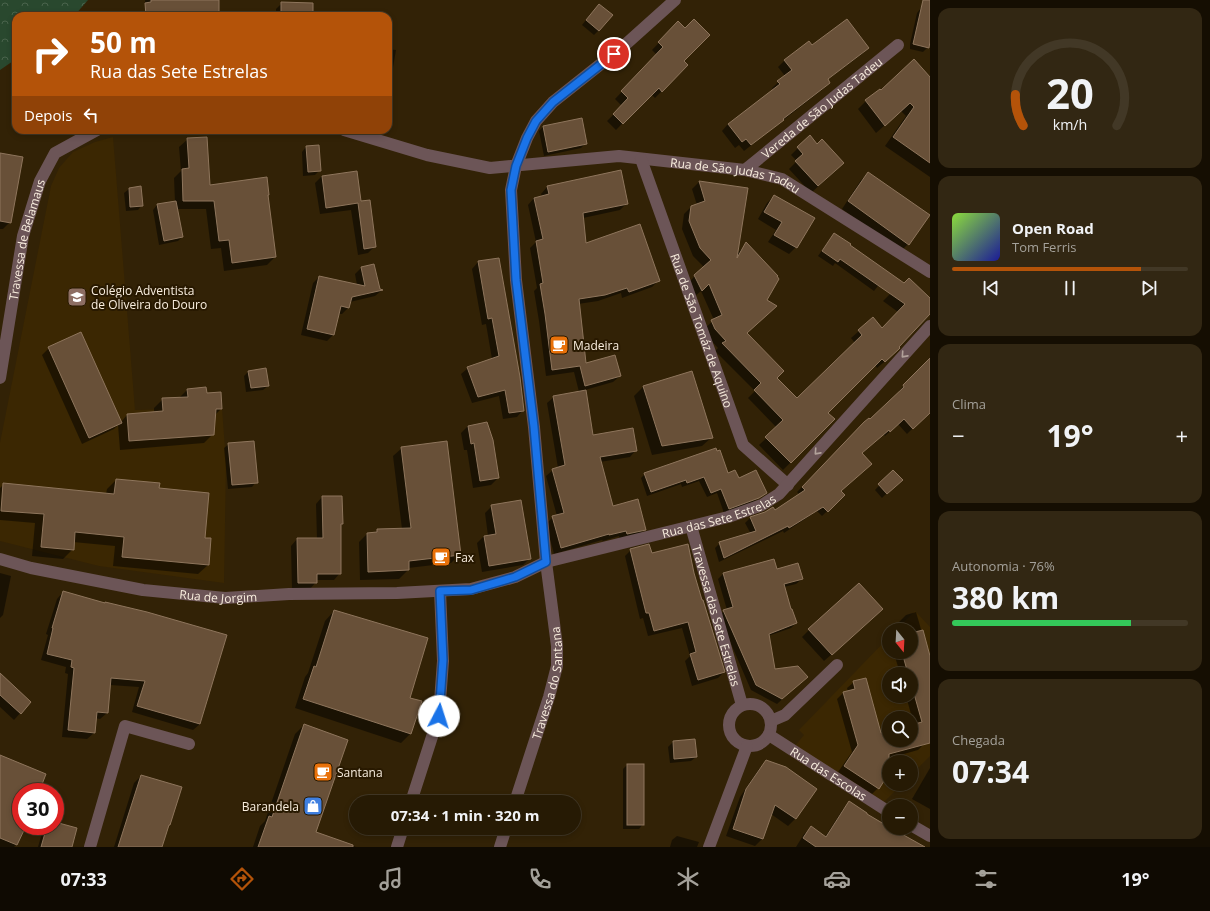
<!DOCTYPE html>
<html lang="pt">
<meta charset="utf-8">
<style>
:root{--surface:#261a04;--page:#322713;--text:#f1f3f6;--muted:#a4a19a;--line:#423826;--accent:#b45309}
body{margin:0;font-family:"Open Sans",sans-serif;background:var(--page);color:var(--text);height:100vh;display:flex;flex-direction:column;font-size:15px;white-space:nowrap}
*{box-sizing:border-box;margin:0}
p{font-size:13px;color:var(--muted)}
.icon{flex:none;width:22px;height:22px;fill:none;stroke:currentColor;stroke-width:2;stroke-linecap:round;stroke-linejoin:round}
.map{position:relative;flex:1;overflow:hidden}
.details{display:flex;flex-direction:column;gap:8px;padding:8px;background:#150e02;width:280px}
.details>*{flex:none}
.top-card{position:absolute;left:12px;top:12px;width:380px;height:122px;border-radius:12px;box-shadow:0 2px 6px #0003,0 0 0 1px var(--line);background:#b45309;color:#fff;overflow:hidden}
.needle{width:26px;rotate:162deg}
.buttons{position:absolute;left:882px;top:623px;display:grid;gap:8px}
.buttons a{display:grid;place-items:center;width:36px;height:36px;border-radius:50%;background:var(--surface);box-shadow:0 2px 6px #0003,0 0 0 1px var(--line);font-size:20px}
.speed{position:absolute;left:12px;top:783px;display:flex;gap:8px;font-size:20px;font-weight:700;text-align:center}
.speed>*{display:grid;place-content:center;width:52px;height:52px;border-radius:50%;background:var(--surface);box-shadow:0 2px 6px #0003,0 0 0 1px var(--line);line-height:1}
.speed .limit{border:6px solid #d22;background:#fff;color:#111}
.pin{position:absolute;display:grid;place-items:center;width:34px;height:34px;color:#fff;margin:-17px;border:2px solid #fff;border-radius:50%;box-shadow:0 1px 4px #0007}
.me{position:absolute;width:44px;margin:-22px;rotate:5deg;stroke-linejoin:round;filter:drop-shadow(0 0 3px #0008)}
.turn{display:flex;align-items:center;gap:14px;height:84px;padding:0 12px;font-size:18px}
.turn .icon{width:52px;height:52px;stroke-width:2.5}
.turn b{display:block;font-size:28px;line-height:34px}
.then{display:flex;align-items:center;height:38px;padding:0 12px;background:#0003;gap:8px;font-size:15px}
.big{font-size:30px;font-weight:700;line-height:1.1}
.details .tile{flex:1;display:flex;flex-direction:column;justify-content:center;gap:6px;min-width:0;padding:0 14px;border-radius:12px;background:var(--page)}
.details .dial{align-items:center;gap:0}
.dial svg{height:104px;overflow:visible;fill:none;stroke:var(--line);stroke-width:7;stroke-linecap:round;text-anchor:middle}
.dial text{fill:var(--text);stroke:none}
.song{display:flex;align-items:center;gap:12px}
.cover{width:48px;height:48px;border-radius:6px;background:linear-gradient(135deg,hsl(90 70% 55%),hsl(240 70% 35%))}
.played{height:4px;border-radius:2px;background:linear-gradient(90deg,var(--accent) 80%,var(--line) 80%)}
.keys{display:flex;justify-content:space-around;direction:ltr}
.heat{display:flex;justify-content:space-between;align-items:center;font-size:22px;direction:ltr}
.charge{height:6px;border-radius:3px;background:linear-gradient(90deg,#34c759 76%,var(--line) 0)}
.trip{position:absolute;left:349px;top:795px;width:232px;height:40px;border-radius:20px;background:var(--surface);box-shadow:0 2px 6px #0003,0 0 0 1px var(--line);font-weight:700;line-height:40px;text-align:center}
.dock{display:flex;height:64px;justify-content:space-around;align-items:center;background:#0f0a02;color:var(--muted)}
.dock .icon{width:28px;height:28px}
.dock .selected{color:var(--accent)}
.dock b{font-size:18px;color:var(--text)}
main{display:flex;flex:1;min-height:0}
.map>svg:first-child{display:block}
</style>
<main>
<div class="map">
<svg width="930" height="847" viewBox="0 0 930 847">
<defs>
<pattern id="forest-crowns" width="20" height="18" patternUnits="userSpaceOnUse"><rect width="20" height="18" fill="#29482e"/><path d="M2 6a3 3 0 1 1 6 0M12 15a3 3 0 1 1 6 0" fill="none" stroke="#49634c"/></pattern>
</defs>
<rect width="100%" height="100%" fill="#322206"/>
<g fill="#3b2702" fill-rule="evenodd">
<path d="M113,137L135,410L222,408L226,462L224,583L99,566L0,541V443L51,186L59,168L73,152L95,142Z"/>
<path d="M915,611L930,627V756L911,775V762H889V784H902L884,802L794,747L804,735L799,730L889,637V652H911V630H896ZM889,674H911V696H889ZM889,718H911V740H889Z"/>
</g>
<path fill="url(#forest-crowns)" d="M0,0H88L74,16H16V59L0,70Z"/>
<g fill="#0007">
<path d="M145,0H218V16H151L146,14Z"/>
<path d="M282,3L312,16H276V9Z"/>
<path d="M921,8L930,10V36L928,47L923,52L910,49V44L917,13Z"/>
<path d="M595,9L599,30L594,35L582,25Z"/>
<path d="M678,23L685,29L683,61L687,65L655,98L651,94L616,130L607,121L622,106L615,99L657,55L652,50Z"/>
<path d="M809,42L812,47L868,48L862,54L827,80L829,83L823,89L744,151L739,145L735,148L722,131L728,124L773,90L772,88L785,76L778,67L784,61Z"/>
<path d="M388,49L396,50L389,91H391L388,112Z"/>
<path d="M930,78V177L885,146L906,116L901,111L876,133L858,109L866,101L881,92Z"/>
<path d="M543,127L586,143L581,148L544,156L539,131Z"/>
<path d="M809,137L836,170L811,193L789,169L797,161L791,155Z"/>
<path d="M188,139L209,186L267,196L275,257L267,265L224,271L221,248L211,249L206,209H177L182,237L178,241L159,245L153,210L157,205L175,202L174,178L181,171L179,147Z"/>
<path d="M318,146L320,170L315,175L303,176L302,152L306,147Z"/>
<path d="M0,154L10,222L3,229H0Z"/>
<path d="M356,172L360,203L375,246L368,253L358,255L351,210L320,214L315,183L322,176Z"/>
<path d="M868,174L910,242L903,249H898L842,209L861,180Z"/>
<path d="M699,182L736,255L746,244V333L775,378L797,400L855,343L851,338L859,331L873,319L882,329L898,312L883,301L894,290L930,299V313L898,347L890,357L877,368L875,365L827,413L834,419L783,470L759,445L777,428L748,398L755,391L715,351L718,348L708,337L704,329L714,320L701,291L694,297L688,283L704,267L693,256L682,229L684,214L692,206L697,205L692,189Z"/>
<path d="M547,187L627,203L620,210L583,218L585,244L658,281L652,287L622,298L621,293L598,301L578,304L586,365L620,376L613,382L585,390L593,436L636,450L630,457L600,462L612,508L645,529L638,536L620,540L619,536L603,541L602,540L554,554L546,524L553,517L557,516L546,476L553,470L558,468L547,403L554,397L579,392L574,372L546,376L539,321L534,291L537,288L530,248L536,242L528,205L534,198L542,197L541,194Z"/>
<path d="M141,188L142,205L138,210L126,211L124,193L129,189Z"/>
<path d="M774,196L796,247L789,254L768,242L776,230L758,219L767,203Z"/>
<path d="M834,234L888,273L874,291L835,263L833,266L818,256L830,239Z"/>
<path d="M498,259L523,410L517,417L503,419L499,396L472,403L461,374L468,368L492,359L486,324L482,325L472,269L478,262Z"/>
<path d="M361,268L379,290L381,291L375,296L350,302L348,308L342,314H338L333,335L327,341L301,335L313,283L319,277L357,285L355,274Z"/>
<path d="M49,348L121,422L127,415L154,413V408L163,399L179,398L187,390L206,394L221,409L215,415L213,434L204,443L120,450L118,425L114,429L82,444L42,355Z"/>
<path d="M930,358V411L907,434L898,424L885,436L883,434L861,454L871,464L840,491L844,495L822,516L817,511L784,533L783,531L719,562L715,548L720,543L751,534L745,523L750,518L765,513L774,511L800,495L797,492L865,423L870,421L900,392L899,391L921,368H920Z"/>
<path d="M249,371L268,386L263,390L246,392L244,376Z"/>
<path d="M692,372L712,437L702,446L652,455L634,396L643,387Z"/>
<path d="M487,423L498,478L491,485L473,488L467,450H464L461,433L468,426Z"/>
<path d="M229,444L256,482L252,487L228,489L224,448Z"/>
<path d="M402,448L460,554L451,563L408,568V570L399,579L360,580L359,542L367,534L374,533L378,530L402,529L393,456Z"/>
<path d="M893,471L901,479L882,498L875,490Z"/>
<path d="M645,474H727L766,493L753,502L724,513L717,493L707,497L699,481L682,487L681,484L647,496L641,478Z"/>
<path d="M116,480L158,489L204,539L208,565L198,574L113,566L115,546L73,542V549L63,559L32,556L35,523L0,520V488L3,485L106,494L107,489Z"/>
<path d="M322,497L342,524L340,526V573L334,580H316V582L310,589H292L291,546L297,539H317L316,504Z"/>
<path d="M492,506L530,558L523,565L482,572L477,543L484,536H488L485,513Z"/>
<path d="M631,550L651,554L693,573L724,672L718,678L692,686L685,661L690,656L682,628L648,636L643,618L640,619L625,556Z"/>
<path d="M774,560L777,570L802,579L796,584L784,587L790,610L796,623L791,628L768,636L774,670L801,682L777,704L751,690L719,616L724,611L727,610L718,579L723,574Z"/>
<path d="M0,573L11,576L3,615L0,618Z"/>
<path d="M63,592L105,604L226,635L200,724L193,730L132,712L139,687L110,685L107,713L100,719L95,718L94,733L87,739L62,737L68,674L65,673L66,667L41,660L48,635L46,634L57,599Z"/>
<path d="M334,611L409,698L410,734L401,743L295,708L305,677L308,673L325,621Z"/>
<path d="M916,612L930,660V735L924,744L918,750L879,761L889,768V772L878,788L872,794L838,772L852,752L837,699L843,693L848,692L847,688L854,682L881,734L889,732V740H911V726L914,725L906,696H911V674H900L894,653L911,652V630H902L899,622L906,615Z"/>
<path d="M875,616L824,661L802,637L809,630Z"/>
<path d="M0,677L30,702L14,720L0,707Z"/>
<path d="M304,725L315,833L356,847H253L260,826L265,821L295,734Z"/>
<path d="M694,740L696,757L691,761L670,763L668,747L673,742Z"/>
<path d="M0,756L38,792H21V826H24L16,845L14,847H0Z"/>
<path d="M766,762L816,789L795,819L788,826L771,814L762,839L755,846L726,836L740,797L759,769Z"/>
<path d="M627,765L643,824L639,829H623V769Z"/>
<path d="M930,768V809L912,799Z"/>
<path d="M141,776L167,827L161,847H114L134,783Z"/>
<path d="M849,803L865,814L922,847H796L804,834L811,828L825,837L843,809Z"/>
<path d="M55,823L71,847H38L44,826H55Z"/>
<path d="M677,836L699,842L697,847H670L672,840Z"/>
</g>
<g fill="#685038" stroke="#8e755c">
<path d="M151,0H219V16H146L145,3L151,2Z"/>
<path d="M923,0H930V41L929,48L913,44Z"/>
<path d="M281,2L313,3V16H281Z"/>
<path d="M599,4L613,15L599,31L586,20Z"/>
<path d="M694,19L710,35L684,61L688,65L662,92L659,88L623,124L613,114L628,98L621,91L663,47L658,42L678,21L685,28Z"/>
<path d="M847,19L869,48L828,79L830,83L783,119L784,120L751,145L746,139L742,142L728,124L780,84L777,81L792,70L784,60L809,41L812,45Z"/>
<path d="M914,59L930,77V163L893,137L914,107L910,103L885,126L865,100L880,89L881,90Z"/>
<path d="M582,118L587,144L548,152L543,126Z"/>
<path d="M810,135L817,144L822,139L844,163L818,186L795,161L803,154L797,147Z"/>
<path d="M207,137L210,185L267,177L269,195H268L276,257L232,263L229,240L219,241L214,201H183L182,169L189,168L187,138Z"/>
<path d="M319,145L321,171L308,172L306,146Z"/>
<path d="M0,153L23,157L11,223L0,221Z"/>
<path d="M621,170L628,204L583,213L586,243L640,224L660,281L629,292L627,288L605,295L579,299L586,363L615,355L621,376L585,386L580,366L552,370L545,314L540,284L543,283L536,241L543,239L534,198L549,194L547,186Z"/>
<path d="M357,171L361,201L370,200L376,247L364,249L358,203L326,208L322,176Z"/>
<path d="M868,172L930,215L909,245L848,201Z"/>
<path d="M699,181L748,188L737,258L746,242L778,276H777L779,279L767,300L777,306L747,333L784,371L777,378L797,398L862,335L858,330L873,317L882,328L905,304L840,259L838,262L822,251L834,233L851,244L850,245L904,283L909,278L930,298V314L899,347L900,348L899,349L885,362L882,359L828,413L835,419L791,463L765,437L783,420L754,390L761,383L722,343L726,341L715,329L711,320L722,315L709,284L702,291L694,275L711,260L700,248L689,221L691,206L705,201Z"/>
<path d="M141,186L143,206L130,207L129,188Z"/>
<path d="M774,195L815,218L797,248L774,235L782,222L764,212Z"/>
<path d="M176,201L183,237L164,241L157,204Z"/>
<path d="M499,258L520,377L524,411L509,413L505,390L478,397L467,367L499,356L492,318L488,319L478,261Z"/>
<path d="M374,264L380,289L383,290L352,297L349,308L341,306L334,335L307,329L319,276L365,286L361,267Z"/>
<path d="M81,332L122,423L89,438L48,347Z"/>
<path d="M930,358V413L913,429L904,419L890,432L889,430L862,453L872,464L841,491L845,495L828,512L823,507L789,528L788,526L724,558L719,542L756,531L750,517L765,512L773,507L775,510L805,490L802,487L864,422L869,418L870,419L904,387L903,385Z"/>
<path d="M266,368L269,386L251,388L248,371Z"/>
<path d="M692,371L713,438L662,446L643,386Z"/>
<path d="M206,387L207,393L221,392L222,409H216L214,435L129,441L127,414L163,411L162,398L188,397L187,389Z"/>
<path d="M586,390L593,435L633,428L637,451L600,457L613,506L638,499L646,530L627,534L626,531L609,535V534L561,548L552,516L564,513L552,469L565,465L553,396Z"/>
<path d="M487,422L493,440L499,478L480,481L474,443L471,444L468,426Z"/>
<path d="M254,441L258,483L232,485L228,443Z"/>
<path d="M447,441L461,555L409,561V570L368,572L367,533L377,532V529L411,528L401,447Z"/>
<path d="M716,448L717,451L720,450L728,473L735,470L739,478L756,470L767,493L759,498L729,509L721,489L711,493L704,477L687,483L686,480L651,492L644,473Z"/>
<path d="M893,470L903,480L887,494L878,484Z"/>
<path d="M116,479L160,483L159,488L209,493L205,538H211L209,565L122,557L124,537L75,532L74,550L41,547L44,514L1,511L3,483L114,494Z"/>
<path d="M322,496H342L343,524H341V574H317V583H298L297,538H323Z"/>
<path d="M521,500L531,559L489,566L484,536L496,534L491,505Z"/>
<path d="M649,544L652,553L688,544L694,573L702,600H703L725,672L698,680L690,654L696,652L688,622L654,631L649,613H646L630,549Z"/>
<path d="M774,559L777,569L798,563L803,579L784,584L791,609H792L797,623L769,634L775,669L798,666L808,677L782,699L756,685L723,610L733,607L723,573Z"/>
<path d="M859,583L883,609L832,655L808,629Z"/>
<path d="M63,591L105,603V602L147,612L227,635L200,724L137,706L145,681L111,678L108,713L97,712L95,733L68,730L74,668L71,667L72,660L47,654L53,628H52Z"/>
<path d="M334,610L428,638L410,698L422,701L411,734L303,699L314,666L316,667Z"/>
<path d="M923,630L930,656V743L889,754V773L879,789L844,766L858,745L843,692L855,689L853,681L866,678L881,733L889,731V740H911V725L922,722L911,683V674H908L902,652H911V633Z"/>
<path d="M0,673L31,702L21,714L0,695Z"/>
<path d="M304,724L348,740L316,832L353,845V847H258L269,816L272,817Z"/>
<path d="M695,739L697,757L674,759L673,741Z"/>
<path d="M0,755L46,774L39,792H21V826H26L17,845L0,838Z"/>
<path d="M766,760L786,767L817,789L796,819L775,805L763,839L733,829L746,789Z"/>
<rect x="627" y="764" width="17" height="61"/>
<path d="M141,775L182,787L170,825H169L162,847H118Z"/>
<path d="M849,801L867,813V814L889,827V828H891L925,847H816L803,838L811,826L826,837Z"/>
<path d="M55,822L77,828L72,847H41L47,826H55Z"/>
</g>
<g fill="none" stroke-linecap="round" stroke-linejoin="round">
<g stroke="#6c5557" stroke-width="12">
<path id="s1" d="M344,130L427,155L490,168L619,156L745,170L782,179L930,272"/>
<path id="s2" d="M641,159L743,445L788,485"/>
<path id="s3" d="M745,170L898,45"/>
<path id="s4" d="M0,378L23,236L40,181L55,153L97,130"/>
<path id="s5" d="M691,526L742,705"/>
<path id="s6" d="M0,559L31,568L143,590L225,598L289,594L397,593L471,589L515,577L546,562L728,517L762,505L779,494L930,326"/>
<circle cx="750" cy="725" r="21"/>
<path d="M771,721L785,715L837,665"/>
<path id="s7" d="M769,735L889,812"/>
<path d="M411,802L439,715L443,661L440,591"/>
<path id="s8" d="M515,802L549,697L557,666V646L546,562L534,427L516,280L511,190L516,166L527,138L536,121L553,102L626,44L675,0"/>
<path d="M911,825L930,836"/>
<path d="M90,847L125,726L189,744"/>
<path d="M397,847L403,828"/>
<path d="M500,847L506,828"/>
<path d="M709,847L747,746"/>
</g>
</g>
<defs><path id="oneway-chevron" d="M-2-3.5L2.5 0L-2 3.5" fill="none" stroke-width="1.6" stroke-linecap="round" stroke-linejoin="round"/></defs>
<g stroke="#b2a29a">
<use href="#oneway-chevron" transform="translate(904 355) rotate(132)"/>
<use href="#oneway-chevron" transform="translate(817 452) rotate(132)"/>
</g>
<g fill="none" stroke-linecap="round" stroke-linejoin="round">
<g stroke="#114b97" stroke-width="10">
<path id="route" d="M439,716L443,660L440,591L471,590L515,577L546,562L534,427L516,280L511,190L516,166L527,138L536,121L553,102L614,54"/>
</g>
<use href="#route" stroke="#1a73e8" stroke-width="7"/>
</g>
<defs>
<g id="school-square" transform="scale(1)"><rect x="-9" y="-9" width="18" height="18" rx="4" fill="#8d6e63" stroke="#281900"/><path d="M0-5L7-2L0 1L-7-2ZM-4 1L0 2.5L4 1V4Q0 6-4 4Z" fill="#fff"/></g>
<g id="cafe-square" transform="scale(1)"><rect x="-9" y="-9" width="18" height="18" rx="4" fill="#e8710a" stroke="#281900"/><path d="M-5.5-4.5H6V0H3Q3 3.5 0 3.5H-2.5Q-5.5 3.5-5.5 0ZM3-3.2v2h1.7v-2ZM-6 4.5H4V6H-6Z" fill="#fff"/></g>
<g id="shop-square" transform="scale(1)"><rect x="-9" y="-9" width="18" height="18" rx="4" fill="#3f7fe0" stroke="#281900"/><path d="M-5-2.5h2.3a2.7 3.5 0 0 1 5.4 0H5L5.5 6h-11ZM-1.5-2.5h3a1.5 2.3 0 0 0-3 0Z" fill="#fff"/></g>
</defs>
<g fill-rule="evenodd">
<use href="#school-square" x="77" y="297"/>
<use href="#cafe-square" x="559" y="345"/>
<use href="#cafe-square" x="441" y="557"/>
<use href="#cafe-square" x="323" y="772"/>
<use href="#shop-square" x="313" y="806"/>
</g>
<g text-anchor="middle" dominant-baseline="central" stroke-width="4" stroke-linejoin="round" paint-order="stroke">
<g font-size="12" fill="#f9eede" stroke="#281900">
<text stroke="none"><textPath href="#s3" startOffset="99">Vereda de São Judas Tadeu</textPath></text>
<text stroke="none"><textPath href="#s1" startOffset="399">Rua de São Judas Tadeu</textPath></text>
<text stroke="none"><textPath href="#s4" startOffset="141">Travessa de Belamaus</textPath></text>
<text stroke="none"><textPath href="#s2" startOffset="182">Rua de São Tomáz de Aquino</textPath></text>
<text stroke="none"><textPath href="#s6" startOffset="734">Rua das Sete Estrelas</textPath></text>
<text stroke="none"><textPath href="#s6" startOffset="222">Rua de Jorgim</textPath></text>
<text stroke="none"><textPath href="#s5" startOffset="93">Travessa das Sete Estrelas</textPath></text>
<text stroke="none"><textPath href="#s8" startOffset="124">Travessa do Santana</textPath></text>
<text stroke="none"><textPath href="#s7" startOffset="71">Rua das Escolas</textPath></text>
</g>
<g font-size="12" fill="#f9eede" stroke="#281900" text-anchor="start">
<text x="91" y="290">Colégio Adventista<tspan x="91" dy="14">de Oliveira do Douro</tspan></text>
<text x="573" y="345">Madeira</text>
<text x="455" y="557">Fax</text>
<text x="337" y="772">Santana</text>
<text x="299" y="806" text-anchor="end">Barandela</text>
</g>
</g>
</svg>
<div class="buttons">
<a><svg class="needle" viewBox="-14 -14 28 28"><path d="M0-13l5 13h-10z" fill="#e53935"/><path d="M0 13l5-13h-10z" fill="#a4a19a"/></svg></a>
<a><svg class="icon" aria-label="sound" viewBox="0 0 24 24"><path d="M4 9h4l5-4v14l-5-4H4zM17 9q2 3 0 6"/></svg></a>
<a><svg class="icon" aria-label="search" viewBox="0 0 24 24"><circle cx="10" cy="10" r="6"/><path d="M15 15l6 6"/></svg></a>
<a>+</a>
<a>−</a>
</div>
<div class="speed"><div class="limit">30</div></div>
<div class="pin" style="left:614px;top:54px;background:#d93025"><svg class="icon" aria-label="arrive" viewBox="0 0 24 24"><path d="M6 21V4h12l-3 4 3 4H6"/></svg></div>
<svg class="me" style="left:439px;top:716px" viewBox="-20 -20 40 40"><circle r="19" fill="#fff"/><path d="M0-13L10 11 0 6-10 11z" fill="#1a73e8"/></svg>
<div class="trip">07:34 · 1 min · 320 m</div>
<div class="top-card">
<div class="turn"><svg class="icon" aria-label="right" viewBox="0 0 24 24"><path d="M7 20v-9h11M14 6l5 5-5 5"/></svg><div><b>50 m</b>Rua das Sete Estrelas</div></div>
<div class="then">Depois<svg class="icon" aria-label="left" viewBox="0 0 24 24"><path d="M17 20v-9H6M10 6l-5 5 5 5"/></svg></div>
</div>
</div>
<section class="details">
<div class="tile dial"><svg viewBox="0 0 100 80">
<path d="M14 69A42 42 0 1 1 86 69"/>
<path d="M14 69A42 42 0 0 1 8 45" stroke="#b45309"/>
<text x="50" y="56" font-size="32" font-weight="700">20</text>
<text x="50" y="72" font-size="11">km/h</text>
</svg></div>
<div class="tile">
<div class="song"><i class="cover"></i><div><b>Open Road</b><p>Tom Ferris</p></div></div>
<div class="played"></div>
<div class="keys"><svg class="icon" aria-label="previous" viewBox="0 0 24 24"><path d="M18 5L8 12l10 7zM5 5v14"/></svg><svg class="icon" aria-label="pause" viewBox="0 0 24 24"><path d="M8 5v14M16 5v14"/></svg><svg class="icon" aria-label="next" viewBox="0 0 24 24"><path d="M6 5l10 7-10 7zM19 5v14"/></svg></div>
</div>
<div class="tile"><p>Clima</p>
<div class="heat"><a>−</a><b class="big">19°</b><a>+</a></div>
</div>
<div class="tile"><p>Autonomia · 76%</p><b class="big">380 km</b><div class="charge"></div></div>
<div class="tile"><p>Chegada</p><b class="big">07:34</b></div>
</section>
</main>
<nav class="dock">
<b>07:33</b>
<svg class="icon selected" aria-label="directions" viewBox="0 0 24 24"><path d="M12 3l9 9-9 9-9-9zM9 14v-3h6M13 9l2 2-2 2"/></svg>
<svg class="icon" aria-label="music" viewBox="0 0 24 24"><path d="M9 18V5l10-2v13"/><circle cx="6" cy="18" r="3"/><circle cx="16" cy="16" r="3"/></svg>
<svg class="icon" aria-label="phone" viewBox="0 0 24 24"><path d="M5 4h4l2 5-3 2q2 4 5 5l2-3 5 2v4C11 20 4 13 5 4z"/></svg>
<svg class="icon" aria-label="climate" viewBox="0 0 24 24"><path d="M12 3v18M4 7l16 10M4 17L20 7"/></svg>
<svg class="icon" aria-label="car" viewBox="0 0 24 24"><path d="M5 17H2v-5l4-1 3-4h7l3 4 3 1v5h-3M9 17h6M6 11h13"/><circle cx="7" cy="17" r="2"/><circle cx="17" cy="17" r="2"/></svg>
<svg class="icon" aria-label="filters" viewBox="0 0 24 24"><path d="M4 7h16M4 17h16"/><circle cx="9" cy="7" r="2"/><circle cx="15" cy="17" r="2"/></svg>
<b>19°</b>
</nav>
